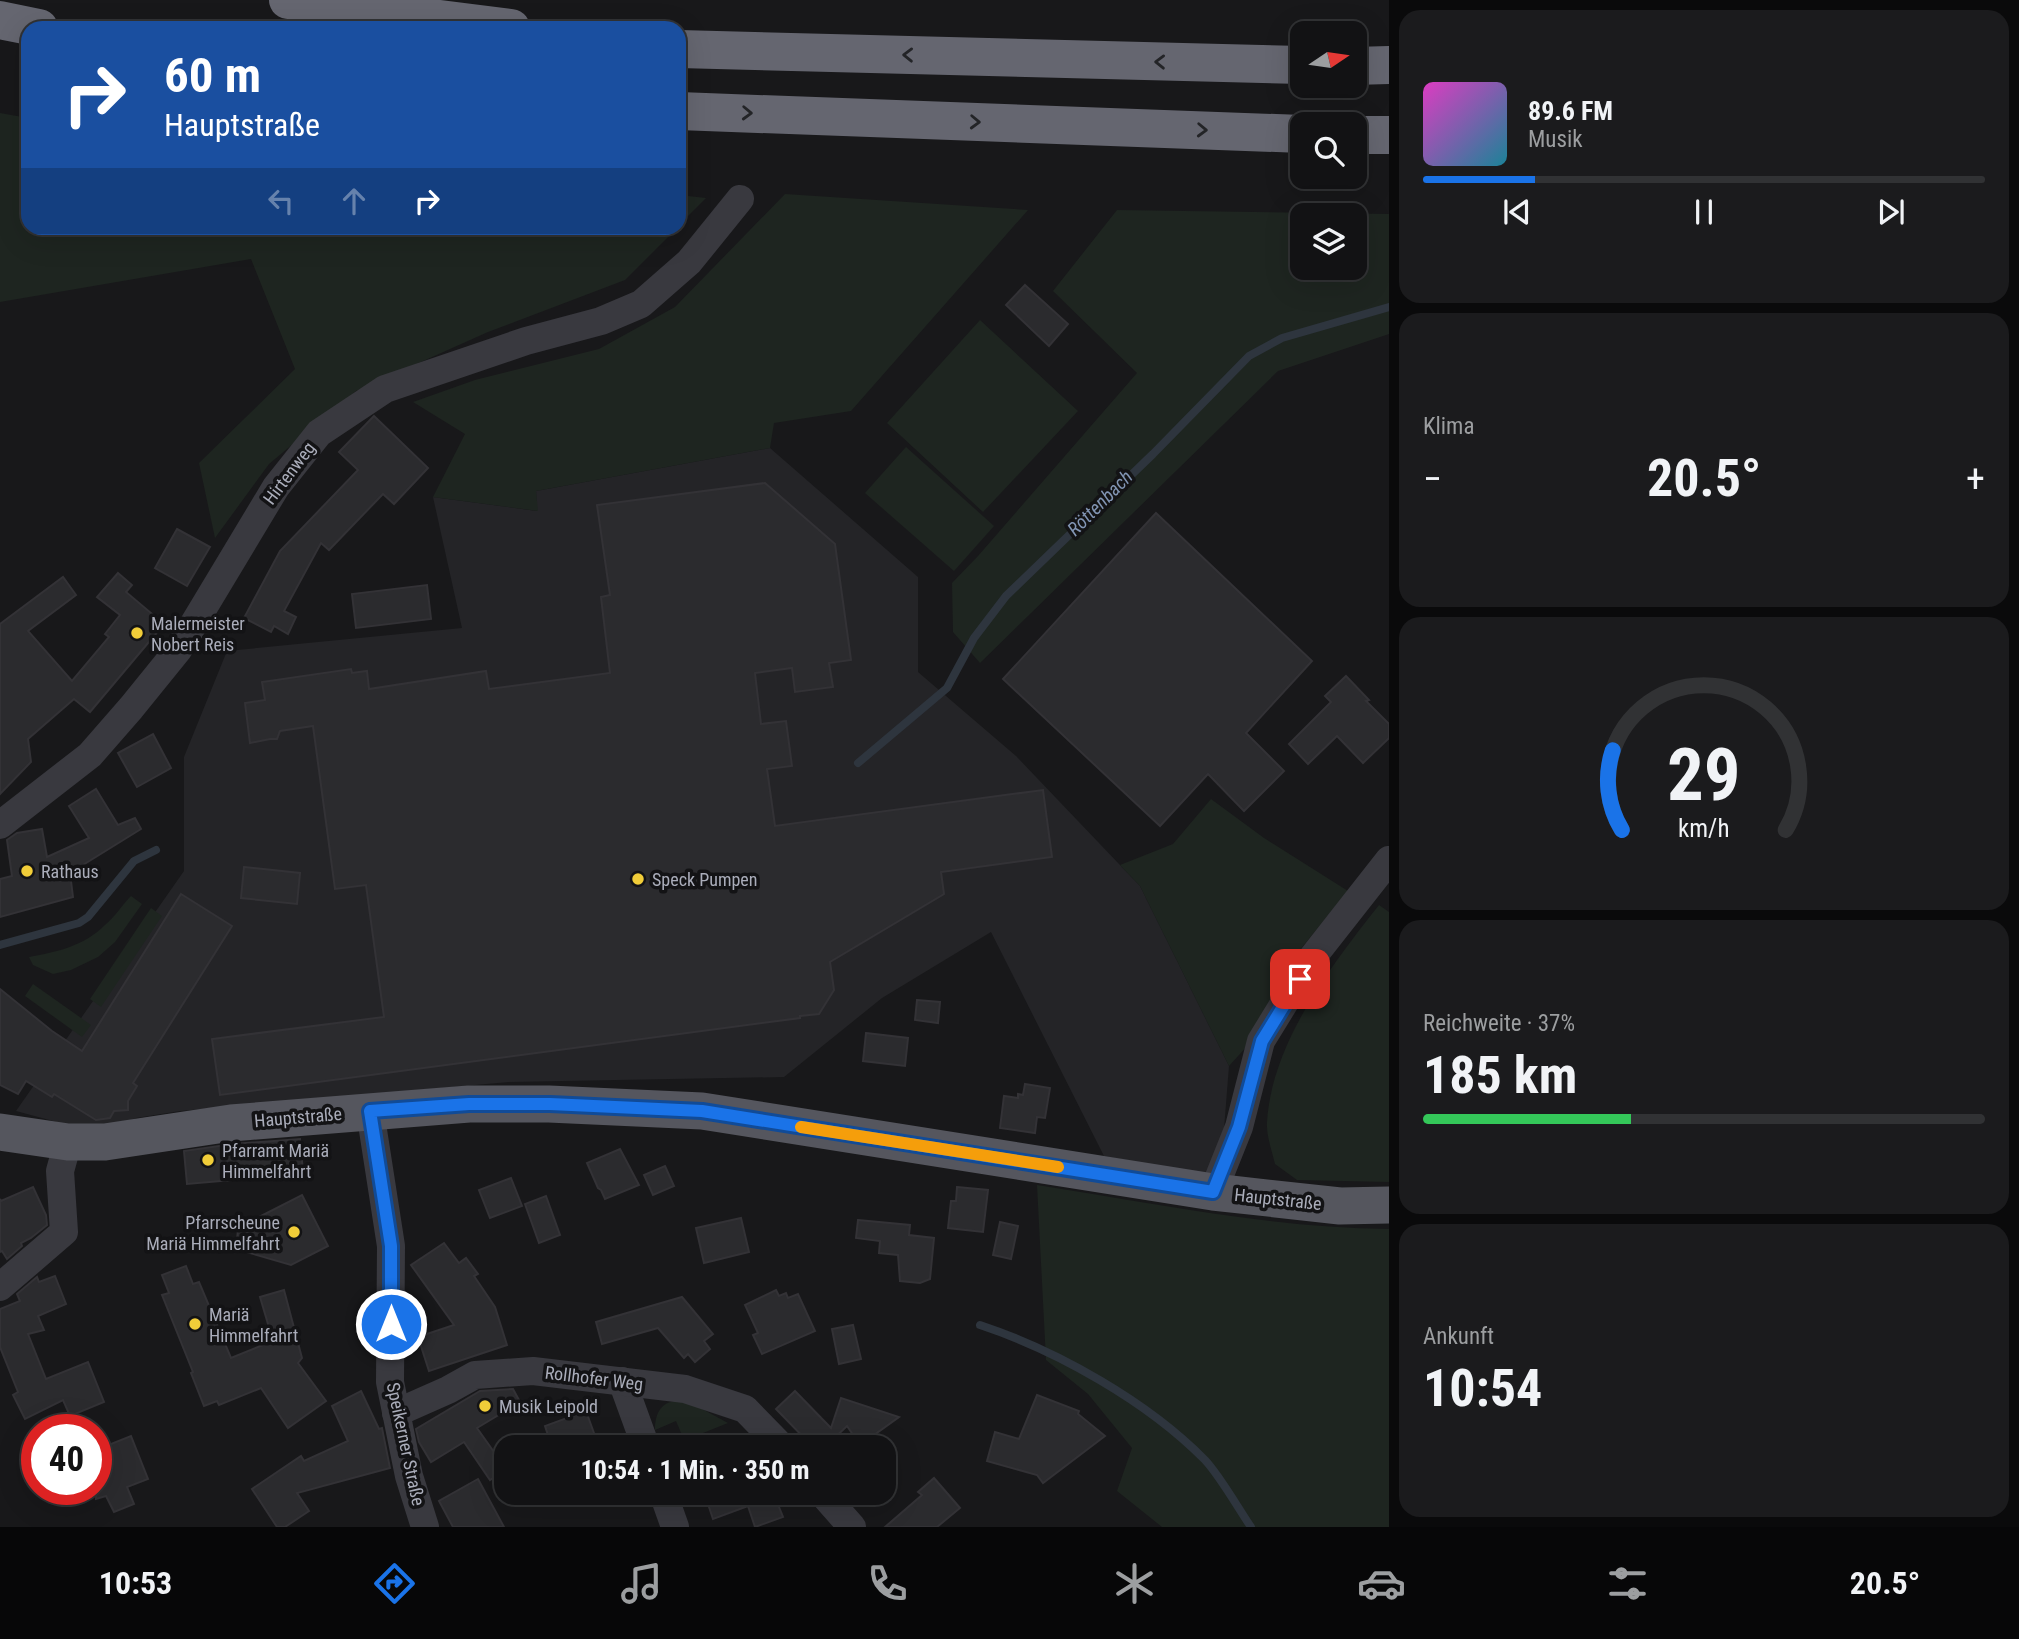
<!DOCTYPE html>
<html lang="de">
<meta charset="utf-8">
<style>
:root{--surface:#121214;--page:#1b1b1d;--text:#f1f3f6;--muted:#9c9ea0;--line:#313234;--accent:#1a73e8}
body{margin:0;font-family:"Roboto Condensed",sans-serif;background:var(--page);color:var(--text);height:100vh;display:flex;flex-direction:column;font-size:26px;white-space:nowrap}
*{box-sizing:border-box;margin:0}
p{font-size:23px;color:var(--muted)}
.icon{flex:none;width:38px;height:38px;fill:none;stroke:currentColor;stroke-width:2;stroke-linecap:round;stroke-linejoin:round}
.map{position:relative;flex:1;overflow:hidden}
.details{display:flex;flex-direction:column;gap:10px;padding:10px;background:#0a0a0b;width:630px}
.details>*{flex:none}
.banner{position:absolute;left:21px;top:21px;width:665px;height:214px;border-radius:21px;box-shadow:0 7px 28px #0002,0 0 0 2px var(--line);background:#1a4fa0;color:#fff;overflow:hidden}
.needle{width:46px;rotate:77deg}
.controls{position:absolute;left:1290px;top:21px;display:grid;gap:14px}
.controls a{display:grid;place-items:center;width:77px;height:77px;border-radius:14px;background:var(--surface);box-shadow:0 7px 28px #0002,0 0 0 2px var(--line);font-size:35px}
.speed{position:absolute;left:21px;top:1414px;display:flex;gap:14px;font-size:35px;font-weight:700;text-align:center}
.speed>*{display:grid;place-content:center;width:91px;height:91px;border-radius:50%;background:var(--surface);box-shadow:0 7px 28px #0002,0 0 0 2px var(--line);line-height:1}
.speed .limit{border:10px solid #d22;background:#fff;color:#111}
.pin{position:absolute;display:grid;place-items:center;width:60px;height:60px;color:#fff;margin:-30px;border-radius:14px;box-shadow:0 4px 10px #0006}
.me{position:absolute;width:77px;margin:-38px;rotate:0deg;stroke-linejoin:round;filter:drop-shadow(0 0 5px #0008)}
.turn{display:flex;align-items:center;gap:24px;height:147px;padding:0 28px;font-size:32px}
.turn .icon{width:91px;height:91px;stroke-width:2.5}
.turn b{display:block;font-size:49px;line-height:60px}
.lanes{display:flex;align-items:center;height:66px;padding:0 28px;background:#0003;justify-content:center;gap:35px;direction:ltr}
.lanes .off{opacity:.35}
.big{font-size:52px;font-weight:700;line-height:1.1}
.details .card{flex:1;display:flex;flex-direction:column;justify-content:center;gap:10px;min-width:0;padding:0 24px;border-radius:21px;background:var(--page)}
.details .dial{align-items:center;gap:0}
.dial svg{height:182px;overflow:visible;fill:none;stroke:var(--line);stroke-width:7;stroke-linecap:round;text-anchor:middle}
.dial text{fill:var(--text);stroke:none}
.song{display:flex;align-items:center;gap:21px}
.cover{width:84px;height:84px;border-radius:10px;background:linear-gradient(135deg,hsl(310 70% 55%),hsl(190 70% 35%))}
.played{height:7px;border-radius:4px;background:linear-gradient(90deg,var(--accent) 20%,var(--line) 20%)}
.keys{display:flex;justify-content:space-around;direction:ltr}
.heat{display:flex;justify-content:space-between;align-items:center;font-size:38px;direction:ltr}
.charge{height:10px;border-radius:5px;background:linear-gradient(90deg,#34c759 37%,var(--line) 0)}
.trip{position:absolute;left:494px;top:1435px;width:402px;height:70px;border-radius:21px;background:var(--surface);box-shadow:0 7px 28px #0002,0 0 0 2px var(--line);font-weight:700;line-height:70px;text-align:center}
.dock{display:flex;height:112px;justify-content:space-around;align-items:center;background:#070708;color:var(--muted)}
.dock .icon{width:49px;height:49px}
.dock .selected{color:var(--accent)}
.dock b{font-size:32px;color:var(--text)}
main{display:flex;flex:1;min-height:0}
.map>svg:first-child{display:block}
</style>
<main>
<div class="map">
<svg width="1389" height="1527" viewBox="0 0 1389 1527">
<rect width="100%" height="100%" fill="#18181a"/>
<path fill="#242427" d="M770,448L918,577V672L1016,756L1140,886L1229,1066L1224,1129L1207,1175L1104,1156L991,932L882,998L784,1077L509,1082L180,1111L136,1118L101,1134L16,1111L184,871V757L227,651L462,628L433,497L537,511L536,491Z"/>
<g fill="#1e2520" fill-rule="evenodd">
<path d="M0,113L28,118V228H677L625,280L488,332L356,391L269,464L215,538L199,463L295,369L251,259L0,302Z"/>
<path d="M785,194L1028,210L851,411L774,423L770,448L536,491L538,511L433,497L465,434L413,402L475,380L599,349L675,307Z"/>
<path d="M679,195L706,198L679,225Z"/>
<path d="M1117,210L1389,214V334L1278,371L980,663L953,632L952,583L978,556L1137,373L1053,291ZM1302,215H1354V268H1302Z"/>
<path d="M980,320L1078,411L983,512L887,423Z"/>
<path d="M906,447L994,526L954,571L865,493Z"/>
<path d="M1211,799L1264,838L1348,891L1290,962L1249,1044L1229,1066L1140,886L1120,865L1173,844Z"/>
<path d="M131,896L142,904L115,942L98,957L71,970L53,974L33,965L29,957C57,952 84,946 105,925C115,917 122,905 131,896Z"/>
<path d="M1379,905L1389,912V1182L1297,1180L1275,1164C1272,1151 1266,1135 1267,1122C1272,1042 1331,966 1379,905Z"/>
<path d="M151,908L162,916L101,1007L90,999Z"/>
<path d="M33,984L91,1025L82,1037L25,996Z"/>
<path d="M1037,1185C1154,1203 1270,1228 1389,1229V1527H1162L1117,1491L1132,1448L1088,1394L1046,1360Z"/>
<path d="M674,1401L689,1402L728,1423L668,1447H662L661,1444L682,1435L676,1421L655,1430C655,1416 659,1404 674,1401Z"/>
</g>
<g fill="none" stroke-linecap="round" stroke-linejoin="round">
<g stroke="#2e353e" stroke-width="8">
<path d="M858,763L947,688L974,638L1006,596L1153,454L1249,356L1282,338L1389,307"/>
<path d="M0,945L79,923L88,917L134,861L156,850"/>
<path d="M980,1325C1058,1351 1148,1402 1205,1460C1220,1476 1238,1508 1251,1527"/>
</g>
</g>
<g fill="#2b2b2e" stroke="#333236" stroke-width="2">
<path d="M1025,285L1068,324L1049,346L1006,305Z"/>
<path d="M374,416L428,468L394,504L383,494L329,550L321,543L284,611L296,617L288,634L274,626L271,632L244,618L280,551L358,470L339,452Z"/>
<path d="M765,483L835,544L851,660L829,663L833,687L795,692L792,668L755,673L761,724L786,721L792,766L767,769L775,826L1043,790L1052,857L941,872L944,894L830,962L834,990L819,1014L800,1016V1018L220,1095L212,1039L384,1017L366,885L335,889L313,726L280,731L277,739H270L250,743L245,703L265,700L262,682L351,669L352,673L367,671L369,689L486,671L489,689L610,673L601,597L610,595L597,505Z"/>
<path d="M1156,513L1312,661L1246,733L1284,771L1244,811L1208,774L1160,826L1003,679Z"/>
<path d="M177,529L210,547L187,586L155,568Z"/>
<path d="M118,573L132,585L126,592L164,624L90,712L74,699L28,739L31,762L0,794V624L63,577L76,595L28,631L72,681L109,637L105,634L120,615L97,597Z"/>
<path d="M427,585L431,619L356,628L352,594Z"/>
<path d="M1346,676L1369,700L1366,701L1389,724V738L1363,763L1337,736L1308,764L1289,744L1331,702L1325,696Z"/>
<path d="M153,734L171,768L137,787L118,753Z"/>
<path d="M96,789L118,825L135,818L141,829L70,873L73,897L0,917V879L12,876L7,840L17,833L42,829L47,857L89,838L69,806Z"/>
<path d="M244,867L300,873L297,904L241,898Z"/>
<path d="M181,894L232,926L133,1083L137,1086L128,1101V1110L114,1111L110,1118L96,1120L54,1094L52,1097L26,1081L18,1094L0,1085V989L52,1031L82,1051Z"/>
<path d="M917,1000L940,1002L938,1023L915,1020Z"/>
<path d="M866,1033L908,1038L905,1066L863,1061Z"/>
<path d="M1025,1084L1050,1088L1045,1118L1037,1117L1035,1133L1000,1128L1004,1096L1018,1098V1094L1023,1095Z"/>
<path d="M300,1139L303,1172L291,1173L292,1175L187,1184L184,1151L233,1144Z"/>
<path d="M620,1149L639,1185L605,1199L601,1190L598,1188L587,1163Z"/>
<path d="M665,1166L674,1186L653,1195L644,1175Z"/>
<path d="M511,1178L522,1206L490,1218L479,1190Z"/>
<path d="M33,1187L46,1215L47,1225L31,1238L21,1243L22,1246L7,1259L2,1251L0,1252V1199L1,1201Z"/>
<path d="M957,1187L988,1190L983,1232L948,1228L951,1201H956Z"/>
<path d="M302,1195L328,1246L291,1265L236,1249L238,1230L267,1231L259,1217Z"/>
<path d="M546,1196L560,1235L539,1243L525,1204Z"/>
<path d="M741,1218L749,1252L704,1263L696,1228Z"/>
<path d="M858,1220L910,1225L909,1235L934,1238L930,1279L920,1283L900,1281L898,1255L879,1253L880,1241L856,1238Z"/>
<path d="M1000,1222L1018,1226L1011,1259L993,1255Z"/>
<path d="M444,1243L459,1263L466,1258L478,1274L474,1276L495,1307L507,1345L429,1371L418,1337L454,1325L411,1265Z"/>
<path d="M186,1266L193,1284L199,1282L231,1358L273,1341L260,1297L284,1290L302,1358L298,1363L326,1401L288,1428L261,1388L219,1405L217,1401L204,1406L191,1373L193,1372L162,1295L169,1293L162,1275Z"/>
<path d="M55,1276L66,1304L38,1316L44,1330L28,1334L46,1379L88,1362L104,1402L70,1416L63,1400L25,1419L13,1395L18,1392L0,1347V1309L20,1301L17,1294L37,1277L39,1282Z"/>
<path d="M776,1290L779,1296L786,1293L788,1298L798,1294L815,1331L762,1354L753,1335L758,1333L745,1305Z"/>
<path d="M682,1297L713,1334L704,1341L710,1349L695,1362L688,1354L684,1358L658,1328L602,1344L596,1322Z"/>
<path d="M853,1325L861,1359L839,1364L832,1329Z"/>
<path d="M513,1389L520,1402L477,1428L506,1469L490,1480L464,1442L431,1462L419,1442L416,1429L480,1391Z"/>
<path d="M361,1391L379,1429L382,1428L390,1468L297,1493L309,1511L285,1527H277L252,1489L301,1456L304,1461L348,1441L332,1406Z"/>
<path d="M795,1391L831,1428L841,1398L899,1417L860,1445L847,1426L825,1447H813L776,1409Z"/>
<path d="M1037,1395L1079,1411L1078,1414L1105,1436L1043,1483L1037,1475L987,1461L995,1432L1019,1439Z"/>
<path d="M586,1411L599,1447H552L545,1426Z"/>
<path d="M131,1436L148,1479L127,1487L134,1504L114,1512L106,1496L96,1499V1450Z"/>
<path d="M934,1478L960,1508L937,1527H885L922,1495L918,1492Z"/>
<path d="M478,1479L504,1527H453L439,1501Z"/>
<path d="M717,1493H778L779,1495L775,1497L783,1517L755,1527L748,1506L713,1519L707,1501L719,1497Z"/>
</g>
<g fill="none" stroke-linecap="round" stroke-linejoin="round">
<g stroke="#39393f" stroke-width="28">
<path d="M0,825L90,755L131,708L178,650L276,487L319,433L385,389L526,341L601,321L641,304L689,262L740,199"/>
<path d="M370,1111L391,1246L390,1382L409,1476L425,1527"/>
<path d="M1213,1192L1239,1127L1261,1041L1312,958L1389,860"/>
<path d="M0,1287L64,1232L60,1171L68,1142"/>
<path d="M622,1381L646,1447"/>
<path d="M396,1413L448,1390L475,1375L533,1371L685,1389L745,1409L782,1447"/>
<path d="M663,1493L675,1527"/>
<path d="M822,1493L852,1527"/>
</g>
<path stroke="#55565e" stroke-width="37" d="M0,1132L68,1142H105L231,1123L469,1104H549L702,1111L1213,1192L1340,1206L1389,1205"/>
<g stroke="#656670" stroke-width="38">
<path d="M288,0L511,28"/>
<path d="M0,20L39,28"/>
<path d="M679,49L1302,65"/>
<path d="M1354,66L1389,65"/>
<path d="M679,111L1302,134"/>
<path d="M1354,135H1389"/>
</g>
</g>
<defs><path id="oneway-chevron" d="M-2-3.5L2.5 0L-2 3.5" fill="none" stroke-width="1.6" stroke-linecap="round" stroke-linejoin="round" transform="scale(1.75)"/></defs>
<g stroke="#232427">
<use href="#oneway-chevron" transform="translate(908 55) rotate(-179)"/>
<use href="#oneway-chevron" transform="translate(1160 62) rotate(-179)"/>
<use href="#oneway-chevron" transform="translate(747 113) rotate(2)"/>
<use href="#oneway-chevron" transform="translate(975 122) rotate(2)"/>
<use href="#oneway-chevron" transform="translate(1202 130) rotate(2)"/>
</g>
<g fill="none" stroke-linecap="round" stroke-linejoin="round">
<g stroke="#114b97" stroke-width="18">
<path id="route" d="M391,1324V1246L370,1111L469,1104H550L702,1111L1213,1192L1239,1127L1262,1041L1300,979"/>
</g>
<use href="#route" stroke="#1a73e8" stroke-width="12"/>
<path stroke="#f59e0b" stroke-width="12" d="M801,1127L1058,1167"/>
</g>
<g fill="#f1cd39" stroke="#131315" stroke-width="2.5">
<circle cx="137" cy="633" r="7"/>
<circle cx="27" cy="871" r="7"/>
<circle cx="638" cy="879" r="7"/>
<circle cx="208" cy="1160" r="7"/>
<circle cx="294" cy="1232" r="7"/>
<circle cx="195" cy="1324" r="7"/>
<circle cx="485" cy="1406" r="7"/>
</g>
<g text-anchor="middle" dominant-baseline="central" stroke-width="7" stroke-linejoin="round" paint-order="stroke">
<g font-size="18" fill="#aaadba" stroke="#131315">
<text transform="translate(289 473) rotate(-53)">Hirtenweg</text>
<text transform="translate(298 1117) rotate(-5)">Hauptstraße</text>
<text transform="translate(1278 1199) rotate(6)">Hauptstraße</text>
<text transform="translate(594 1378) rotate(7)">Rollhofer Weg</text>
<text transform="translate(406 1444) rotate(78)">Speikerner Straße</text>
</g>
<g font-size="18" fill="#aaadba" stroke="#131315" text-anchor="start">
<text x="151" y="623">Malermeister<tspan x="151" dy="21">Nobert Reis</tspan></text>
<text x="41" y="871">Rathaus</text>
<text x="652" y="879">Speck Pumpen</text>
<text x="222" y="1150">Pfarramt Mariä<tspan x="222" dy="21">Himmelfahrt</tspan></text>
<text x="280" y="1222" text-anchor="end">Pfarrscheune<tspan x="280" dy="21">Mariä Himmelfahrt</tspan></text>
<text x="209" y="1314">Mariä<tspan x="209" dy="21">Himmelfahrt</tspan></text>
<text x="499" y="1406">Musik Leipold</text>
</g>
<g font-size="19" font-style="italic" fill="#8295b4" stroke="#131315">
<text transform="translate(1100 503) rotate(-45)">Röttenbach</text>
</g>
</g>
</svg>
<div class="controls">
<a><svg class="needle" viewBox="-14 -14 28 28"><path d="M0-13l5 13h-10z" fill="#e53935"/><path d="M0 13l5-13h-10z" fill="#9c9ea0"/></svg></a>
<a><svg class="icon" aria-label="search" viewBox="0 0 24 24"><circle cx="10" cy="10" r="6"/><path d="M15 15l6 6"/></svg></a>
<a><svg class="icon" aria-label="layers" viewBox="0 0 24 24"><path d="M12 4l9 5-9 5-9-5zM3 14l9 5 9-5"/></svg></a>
</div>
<div class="speed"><div class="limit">40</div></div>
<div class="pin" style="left:1300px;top:979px;background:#d93025"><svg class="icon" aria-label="arrive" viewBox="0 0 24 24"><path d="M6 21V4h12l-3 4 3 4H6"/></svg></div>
<svg class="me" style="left:391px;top:1324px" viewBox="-20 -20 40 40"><circle r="17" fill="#1a73e8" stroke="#fff" stroke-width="3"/><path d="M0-11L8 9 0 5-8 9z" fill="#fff"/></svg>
<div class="trip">10:54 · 1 Min. · 350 m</div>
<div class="banner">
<div class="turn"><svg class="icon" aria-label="right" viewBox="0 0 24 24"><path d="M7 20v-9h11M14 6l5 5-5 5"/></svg><div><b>60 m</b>Hauptstraße</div></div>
<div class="lanes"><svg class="icon off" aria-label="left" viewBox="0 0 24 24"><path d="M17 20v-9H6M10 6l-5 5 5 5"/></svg><svg class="icon off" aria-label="ahead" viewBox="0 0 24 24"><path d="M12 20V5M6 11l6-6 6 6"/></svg><svg class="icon" aria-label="right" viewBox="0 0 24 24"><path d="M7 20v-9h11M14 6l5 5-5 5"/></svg></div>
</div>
</div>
<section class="details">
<div class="card">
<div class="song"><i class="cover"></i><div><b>89.6 FM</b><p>Musik</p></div></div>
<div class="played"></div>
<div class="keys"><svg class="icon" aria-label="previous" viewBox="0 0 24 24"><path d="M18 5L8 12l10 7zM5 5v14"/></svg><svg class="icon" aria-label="pause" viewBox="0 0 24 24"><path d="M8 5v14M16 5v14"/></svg><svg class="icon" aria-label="next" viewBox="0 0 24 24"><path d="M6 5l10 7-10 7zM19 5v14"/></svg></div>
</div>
<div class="card"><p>Klima</p>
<div class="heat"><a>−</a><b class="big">20.5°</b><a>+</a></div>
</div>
<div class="card dial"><svg viewBox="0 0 100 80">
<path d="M14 69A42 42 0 1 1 86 69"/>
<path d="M14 69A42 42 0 0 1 10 34" stroke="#1a73e8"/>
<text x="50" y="56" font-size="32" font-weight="700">29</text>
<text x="50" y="72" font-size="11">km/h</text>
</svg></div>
<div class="card"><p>Reichweite · 37%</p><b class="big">185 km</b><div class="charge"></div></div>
<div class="card"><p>Ankunft</p><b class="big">10:54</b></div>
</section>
</main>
<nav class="dock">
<b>10:53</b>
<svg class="icon selected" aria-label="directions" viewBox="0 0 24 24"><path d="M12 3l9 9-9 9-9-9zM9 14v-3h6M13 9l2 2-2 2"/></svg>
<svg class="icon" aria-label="music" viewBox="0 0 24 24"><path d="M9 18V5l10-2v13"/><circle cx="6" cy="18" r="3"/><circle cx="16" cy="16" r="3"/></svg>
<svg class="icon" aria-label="phone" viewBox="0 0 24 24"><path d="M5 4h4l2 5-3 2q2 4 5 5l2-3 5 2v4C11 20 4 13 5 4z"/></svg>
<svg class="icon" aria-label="climate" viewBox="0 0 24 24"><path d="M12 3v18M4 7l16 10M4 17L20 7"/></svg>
<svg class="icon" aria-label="car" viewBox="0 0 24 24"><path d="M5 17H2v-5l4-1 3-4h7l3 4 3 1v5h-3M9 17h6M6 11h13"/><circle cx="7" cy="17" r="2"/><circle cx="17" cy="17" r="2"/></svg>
<svg class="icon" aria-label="filters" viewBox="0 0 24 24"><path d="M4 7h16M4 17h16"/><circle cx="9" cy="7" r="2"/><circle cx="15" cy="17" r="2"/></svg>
<b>20.5°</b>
</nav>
